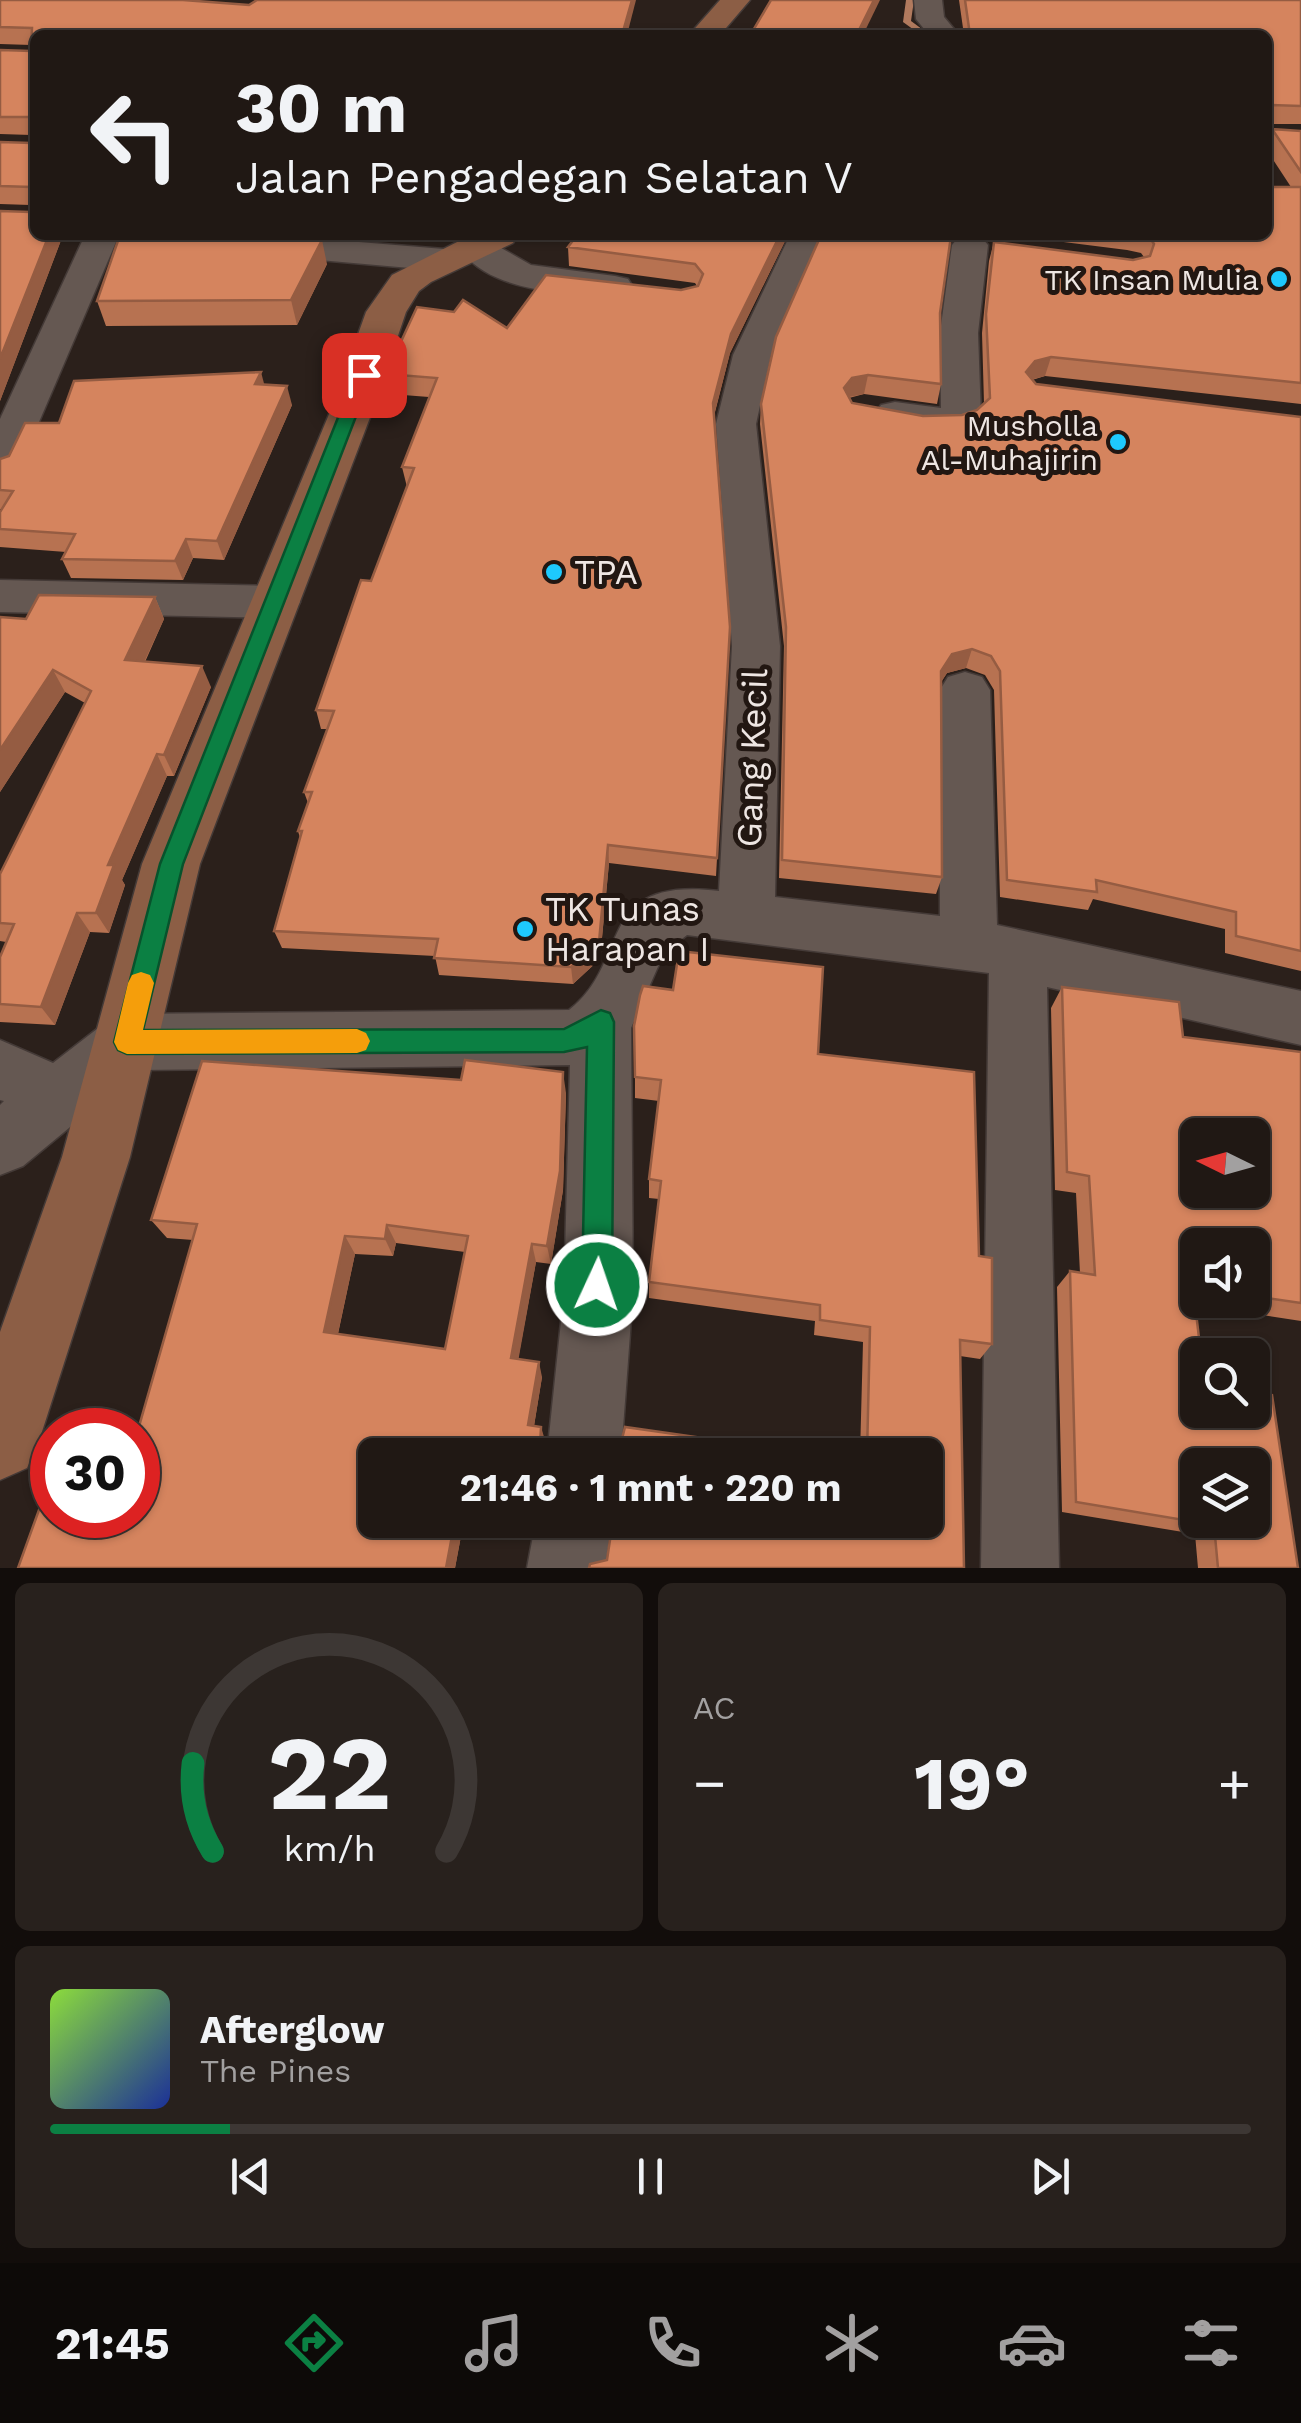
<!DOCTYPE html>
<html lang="id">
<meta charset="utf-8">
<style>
:root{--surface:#201814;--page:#28211d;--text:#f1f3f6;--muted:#a2a0a0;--line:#3d3734;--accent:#0b8043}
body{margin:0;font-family:"Work Sans",sans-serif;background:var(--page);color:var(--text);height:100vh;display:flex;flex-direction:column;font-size:38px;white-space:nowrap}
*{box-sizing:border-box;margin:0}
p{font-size:32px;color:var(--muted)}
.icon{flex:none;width:55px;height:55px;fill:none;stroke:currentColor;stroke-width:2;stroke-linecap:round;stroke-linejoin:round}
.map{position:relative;height:1568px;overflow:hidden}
.panel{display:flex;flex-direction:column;gap:15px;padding:15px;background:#120d0b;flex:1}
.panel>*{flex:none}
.top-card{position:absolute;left:30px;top:30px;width:1242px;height:210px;border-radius:15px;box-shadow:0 2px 8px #0004,0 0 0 2px var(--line);background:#201814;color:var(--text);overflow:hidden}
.needle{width:65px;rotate:275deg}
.buttons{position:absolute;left:1180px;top:1118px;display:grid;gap:20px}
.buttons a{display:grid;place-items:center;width:90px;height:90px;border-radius:15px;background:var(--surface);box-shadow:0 2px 8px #0004,0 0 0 2px var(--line);font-size:50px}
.speed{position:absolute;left:30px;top:1408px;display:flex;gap:20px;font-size:50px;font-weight:700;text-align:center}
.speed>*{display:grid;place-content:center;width:130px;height:130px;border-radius:50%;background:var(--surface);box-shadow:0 2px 8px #0004,0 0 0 2px var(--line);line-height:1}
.speed .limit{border:15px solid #d22;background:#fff;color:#111}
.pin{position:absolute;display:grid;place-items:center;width:85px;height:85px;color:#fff;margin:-42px;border-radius:20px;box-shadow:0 5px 15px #0006}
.me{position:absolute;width:110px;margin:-55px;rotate:3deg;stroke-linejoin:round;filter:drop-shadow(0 0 8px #0008)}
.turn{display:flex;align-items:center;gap:35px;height:210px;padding:0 40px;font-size:45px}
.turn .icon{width:130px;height:130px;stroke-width:2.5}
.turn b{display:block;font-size:70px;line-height:85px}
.big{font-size:75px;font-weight:700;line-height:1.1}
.panel .tile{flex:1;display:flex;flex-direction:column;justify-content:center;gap:15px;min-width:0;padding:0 35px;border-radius:15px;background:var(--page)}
.panel .dial{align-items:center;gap:0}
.dial svg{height:260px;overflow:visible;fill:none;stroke:var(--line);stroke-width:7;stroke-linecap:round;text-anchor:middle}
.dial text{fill:var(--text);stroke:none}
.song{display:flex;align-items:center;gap:30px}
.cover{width:120px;height:120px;border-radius:15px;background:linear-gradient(135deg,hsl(90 70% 55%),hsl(230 70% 35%))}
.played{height:10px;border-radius:5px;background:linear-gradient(90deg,var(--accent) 15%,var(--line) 15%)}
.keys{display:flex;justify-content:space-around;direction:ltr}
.heat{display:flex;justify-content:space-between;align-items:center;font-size:55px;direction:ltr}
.panel .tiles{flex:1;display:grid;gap:15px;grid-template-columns:1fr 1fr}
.tile:last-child{grid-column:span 2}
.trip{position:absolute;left:358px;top:1438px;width:585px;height:100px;border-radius:15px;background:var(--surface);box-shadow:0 2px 8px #0004,0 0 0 2px var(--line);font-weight:700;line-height:100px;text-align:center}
.dock{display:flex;height:160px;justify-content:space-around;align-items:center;background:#0d0a08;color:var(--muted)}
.dock .icon{width:70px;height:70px}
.dock .active{color:var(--accent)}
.dock b{font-size:45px;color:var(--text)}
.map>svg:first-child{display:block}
</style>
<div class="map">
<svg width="1301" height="1568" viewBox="0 0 1301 1568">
<rect width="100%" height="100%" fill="#2b201b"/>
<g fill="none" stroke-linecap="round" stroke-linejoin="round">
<path fill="#b17a5e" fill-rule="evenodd" d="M906,0H914L911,21L930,35H921L903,22Z"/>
<g stroke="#443a37" stroke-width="3">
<g id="street">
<path d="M914,0H942L944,17L959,35H929L916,19Z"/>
<path d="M85,235H119L21,464L15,473L0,477V419Z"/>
<path d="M133,235H274L444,249L457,252L462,260L457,268L444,271L150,245L138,242Z"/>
<path d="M790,235H824L771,355L756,424L780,646L775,897L940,916V690L948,677L965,672L982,677L990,690L997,925L1301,991V1045L1047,987L1059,1568H981L989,973L687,935L664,953L631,1028L633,1293L621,1455H547L564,1293L570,1065L139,1070L23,1166L0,1175V1105L4,1101L0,1100V1040L53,1063L106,1022L127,1014L569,1010C633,961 592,876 719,891L732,646L716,424L733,355Z"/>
<path d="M972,235L982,238L988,245L978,333L981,418C962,447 909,430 881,423L875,414L881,405L895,402L941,408L940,333L952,245L958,238Z"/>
<path d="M477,237L489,241L531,265L615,276L628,279L633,287L628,295L615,298C566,292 491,294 459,248L465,241Z"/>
<path d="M0,580L277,586L293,590L300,602L293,614L277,618L0,612Z"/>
<path d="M536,1520H612L605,1568H527Z"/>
</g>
</g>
<g stroke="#443a37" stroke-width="3">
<g id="secondary">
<path d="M720,0H750L720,35H689Z"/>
<path d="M471,235H518L513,243L431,282L419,291L406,312L374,407L200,864L130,1157L39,1441L27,1468L0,1480V1332L62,1157L142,864L332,407L366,312L392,275Z"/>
</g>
</g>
<use href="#street" fill="#655852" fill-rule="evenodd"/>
<use href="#secondary" fill="#8c5e45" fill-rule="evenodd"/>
</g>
<g fill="#b77251" fill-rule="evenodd">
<path d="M0,0L249,5L636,0L35,35L63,235L0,401V211L30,212V205L0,204V142L31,143V135L0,134V50L31,51V45L0,44Z"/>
<path d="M959,0H1301V124H1272V129L1301,131V404L1045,376L1032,380L1036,384L1301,417V971L1225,953V929L1093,899L1088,910L1000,897L994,690L985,675L966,668L947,673L941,682L942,877L936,894L779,878L784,646L760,424L761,404L940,313L941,384L937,404L864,394L849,398L852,403L923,416L962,415L977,410L984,403L982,333L989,261L994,242L1133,260L1144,257L1141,253L1127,250L1009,235H1268L1291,187L1268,152V35H964Z"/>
<path d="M577,235H788L730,353L714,416L730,627L716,876L609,863L600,959L573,984L439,975L435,956L282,948L274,931L300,838L298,831L308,803L304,792L327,729H321L316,710L371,581L407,487L402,467L429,397L390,394L386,374L507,328L697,286L695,283L569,266L568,247Z"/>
<path d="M327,264L297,325L106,326L97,301Z"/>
<path d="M265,385L292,405L224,560L193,558L183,580L71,578L62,559L66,552L0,547V512L2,509H0V459L9,456L59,423Z"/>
<path d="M155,597L164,619L145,662L211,687L174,776H167L122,880L125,885L109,933L90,932L55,1025L0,1022V957L6,942L0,941V874L85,703L65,692L0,792V617L26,619Z"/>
<path d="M1062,987L1183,1037L1301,1052V1321L1195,1305L1198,1410L1298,1568H1198L1195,1534L1062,1512L1057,1287L1070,1271L1080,1273L1076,1193L1055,1190L1051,1008ZM1198,1245H1252V1300H1198Z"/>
<path d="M818,1054L979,1256L992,1344L980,1359L960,1356L964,1568L607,1560L925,1455H860L863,1342L814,1335L815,1321L649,1298V1282L659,1199L649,1198V1179L659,1101L635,1098V1077Z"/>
<path d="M566,1093L563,1190L551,1264L536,1262L518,1359L542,1377L534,1426L545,1440V1446L822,1455H375V1520H464L455,1568H18L138,1515L193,1240L167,1238L151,1220ZM396,1243L465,1252L445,1349L338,1334L355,1254L393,1256Z"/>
</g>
<g fill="#955c42">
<path d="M632,0H636L627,35H622Z"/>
<path d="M874,0H880L863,35L859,30Z"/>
<path d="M49,235H63L0,401V359Z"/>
<path d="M780,235H788L730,353L712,423L713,403L731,334Z"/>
<path d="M322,240L327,264L297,325L291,300Z"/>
<path d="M1051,357L1045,376L1030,380L1026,372L1035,361Z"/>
<path d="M261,372L266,391L255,384Z"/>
<path d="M868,375L864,394L849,397L844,388L852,378Z"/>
<path d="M287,386L292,405L224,560L217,541Z"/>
<path d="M186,539L193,558L183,580L175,561Z"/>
<path d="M155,597L164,619L135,682L125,660Z"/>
<path d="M972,649L966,668L947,673L936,690L941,671L952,654Z"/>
<path d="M202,666L211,687L174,776L164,755Z"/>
<path d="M53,670L65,692L0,792V750Z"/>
<path d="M157,754L167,776L122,880L125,885L109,933L96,913L108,865Z"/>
<path d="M608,845L609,863L600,959L573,984L571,967Z"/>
<path d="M77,913L90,932L55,1025L41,1007Z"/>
<path d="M563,1072L566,1093L563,1190L551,1264L547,1246Z"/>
<path d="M387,1225L396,1243L393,1256L385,1239Z"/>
<path d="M345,1236L355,1254L335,1347L324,1332Z"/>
<path d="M532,1244L536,1262L516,1373L511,1358Z"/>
<path d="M539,1362L542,1377L532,1438L528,1425Z"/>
<path d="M541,1427L545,1440L544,1455L540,1446Z"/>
<path d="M455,1520H464L455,1568H446Z"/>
</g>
<g fill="#d5845e" stroke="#955c42" stroke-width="2.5" fill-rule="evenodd">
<path d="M0,0H183L249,5L257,0H632L622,35H35V235H49L0,359V211L30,212L31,187L0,186V142L31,143V117H0V50L31,51L32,28L0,27Z"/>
<path d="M771,0H874L859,30L890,35H742L743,33L751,34Z"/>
<path d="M965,0H1301V106L1272,105V129L1301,131V172L1268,123V35H970Z"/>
<path d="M1268,187H1301V383L1051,357L1035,361L1026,372L1036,384L1301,417V951L1236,936V912L1096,880L1097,892L1007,880L1000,671L991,656L972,649L952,654L941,671L942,877L782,860L786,627L761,404L776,337L821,235L951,236L940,313L941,384L868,375L852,378L844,388L852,403L923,416L962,415L977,410L990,398L986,314L994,242L1133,260L1150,256L1154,244L1148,235H1268Z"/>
<path d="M120,235H264L322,240L291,300L97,301Z"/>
<path d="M577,235H780L731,334L713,403L730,627L717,858L608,845L599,942L571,967L434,958L438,939L274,931L302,831H298L312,792H304L334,711L316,710L361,580L371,581L414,468L402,467L437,378L386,374L417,307L454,312L463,300L507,328L546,275L681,290L698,286L703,274L695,264L568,247Z"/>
<path d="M261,372L255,384L287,386L217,541L186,539L175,561L62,559L75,534L0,529V512L13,491L0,490V459L9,456L25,423H59L74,381Z"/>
<path d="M39,595L155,597L125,660L202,666L164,755L157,754L108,865H114L96,913H77L41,1007L0,1004V957L14,924L0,923V874L91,691L53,670L0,750V617L26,619Z"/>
<path d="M679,951L823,967L818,1054L974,1072L979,1256L992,1258V1344L960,1340L964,1568H589L590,1564L607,1560L613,1520H925V1455H867L870,1327L820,1320V1305L649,1282L661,1181L649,1179L661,1080L635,1077L634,1026L640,995L643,986L673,990Z"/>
<path d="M1062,987L1179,1002L1183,1037L1301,1052V1303L1252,1296V1245H1198V1288L1193,1287L1201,1355H1198V1410H1252V1392L1272,1395L1298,1568H1218L1214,1525L1076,1502L1070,1271L1095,1275L1089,1176L1067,1172ZM1198,1135H1252V1190H1198ZM1198,1465H1252V1520H1198Z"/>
<path d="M465,1060L563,1072L560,1171L547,1246L532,1244L511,1358L539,1362L528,1425L541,1427L540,1446L620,1447L625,1427L822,1455H375V1520H455L446,1568H18L44,1496L52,1497V1515H138V1430L197,1224L151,1220L202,1061L461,1080ZM387,1225L468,1236L445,1349L324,1332L345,1236L385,1239Z"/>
</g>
<path fill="#0b8043" stroke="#07532c" stroke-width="2.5" d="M364,370L372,375L183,864L143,1030L564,1029L601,1010L610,1013L614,1022L612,1285L607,1296L597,1300L586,1296L582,1285L587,1047L564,1052L127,1054L118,1050L114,1042L160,864L355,375Z"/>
<path fill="#f59e0b" d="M141,972L150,975L154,983L143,1030L357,1029L366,1033L370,1041L366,1050L357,1053L127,1054L118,1050L114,1042L128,983L132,975Z"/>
<g fill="#1ec9fd" stroke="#221712" stroke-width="4">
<circle cx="1279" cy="279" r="10"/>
<circle cx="1118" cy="442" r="10"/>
<circle cx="554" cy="572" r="10"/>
<circle cx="525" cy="929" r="10"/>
</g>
<g text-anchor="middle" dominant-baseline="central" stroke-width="10" stroke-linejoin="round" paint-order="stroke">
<g font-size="30" fill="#eee6e3" stroke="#221712" text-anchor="end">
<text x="1259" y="279">TK Insan Mulia</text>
<text x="1098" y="425">Musholla<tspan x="1098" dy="34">Al-Muhajirin</tspan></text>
</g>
<g font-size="35" fill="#eee6e3" stroke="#221712" text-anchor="start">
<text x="574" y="572">TPA</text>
<text x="545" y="909">TK Tunas<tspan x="545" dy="40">Harapan I</tspan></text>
</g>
<g font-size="35" fill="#eee6e3" stroke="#221712">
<text transform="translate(752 758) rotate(-88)">Gang Kecil</text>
</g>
</g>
</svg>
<div class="buttons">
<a><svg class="needle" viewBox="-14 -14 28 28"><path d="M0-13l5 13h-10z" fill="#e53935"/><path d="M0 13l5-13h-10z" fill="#a2a0a0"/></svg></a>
<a><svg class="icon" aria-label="sound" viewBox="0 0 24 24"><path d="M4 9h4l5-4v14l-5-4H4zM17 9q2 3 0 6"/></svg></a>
<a><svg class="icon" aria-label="search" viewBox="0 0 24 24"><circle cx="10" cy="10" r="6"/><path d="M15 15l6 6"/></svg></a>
<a><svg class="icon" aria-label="layers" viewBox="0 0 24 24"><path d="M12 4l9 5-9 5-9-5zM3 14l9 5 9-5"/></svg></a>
</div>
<div class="speed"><div class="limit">30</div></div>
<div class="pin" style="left:364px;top:375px;background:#d93025"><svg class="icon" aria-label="arrive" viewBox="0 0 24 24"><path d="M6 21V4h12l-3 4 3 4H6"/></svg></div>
<svg class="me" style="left:597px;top:1285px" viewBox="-20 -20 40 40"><circle r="17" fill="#0b8043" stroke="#fff" stroke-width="3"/><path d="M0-11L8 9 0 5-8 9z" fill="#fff"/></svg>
<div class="trip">21:46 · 1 mnt · 220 m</div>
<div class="top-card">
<div class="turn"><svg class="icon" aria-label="left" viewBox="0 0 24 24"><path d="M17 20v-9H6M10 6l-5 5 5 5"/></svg><div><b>30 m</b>Jalan Pengadegan Selatan V</div></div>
</div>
</div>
<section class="panel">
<div class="tiles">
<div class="tile dial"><svg viewBox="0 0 100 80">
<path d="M14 69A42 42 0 1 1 86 69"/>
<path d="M14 69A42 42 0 0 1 8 42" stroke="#0b8043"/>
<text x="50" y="56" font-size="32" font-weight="700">22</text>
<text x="50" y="72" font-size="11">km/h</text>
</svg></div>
<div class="tile"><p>AC</p>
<div class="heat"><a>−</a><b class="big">19°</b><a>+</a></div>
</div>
<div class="tile">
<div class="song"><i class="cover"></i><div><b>Afterglow</b><p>The Pines</p></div></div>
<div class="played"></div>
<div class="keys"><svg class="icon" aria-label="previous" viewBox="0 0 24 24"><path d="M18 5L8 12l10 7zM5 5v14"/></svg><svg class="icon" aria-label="pause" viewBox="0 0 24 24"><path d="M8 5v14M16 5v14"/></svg><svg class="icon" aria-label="next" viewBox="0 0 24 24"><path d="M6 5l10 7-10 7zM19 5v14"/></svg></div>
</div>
</div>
</section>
<nav class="dock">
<b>21:45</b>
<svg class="icon active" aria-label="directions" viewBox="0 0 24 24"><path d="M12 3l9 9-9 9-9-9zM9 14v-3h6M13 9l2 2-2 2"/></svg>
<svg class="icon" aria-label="music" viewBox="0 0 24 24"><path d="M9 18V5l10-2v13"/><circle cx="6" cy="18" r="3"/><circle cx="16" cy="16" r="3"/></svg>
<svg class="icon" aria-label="phone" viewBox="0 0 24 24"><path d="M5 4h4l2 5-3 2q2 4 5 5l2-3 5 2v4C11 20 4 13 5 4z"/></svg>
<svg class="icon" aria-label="climate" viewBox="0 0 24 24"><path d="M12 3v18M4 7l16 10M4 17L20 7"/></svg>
<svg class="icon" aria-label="car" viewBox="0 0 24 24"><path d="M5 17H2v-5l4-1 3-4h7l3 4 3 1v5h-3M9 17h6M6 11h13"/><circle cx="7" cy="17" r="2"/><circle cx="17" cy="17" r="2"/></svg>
<svg class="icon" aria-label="filters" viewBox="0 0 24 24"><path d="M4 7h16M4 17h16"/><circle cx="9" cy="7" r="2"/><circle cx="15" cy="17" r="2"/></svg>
</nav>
